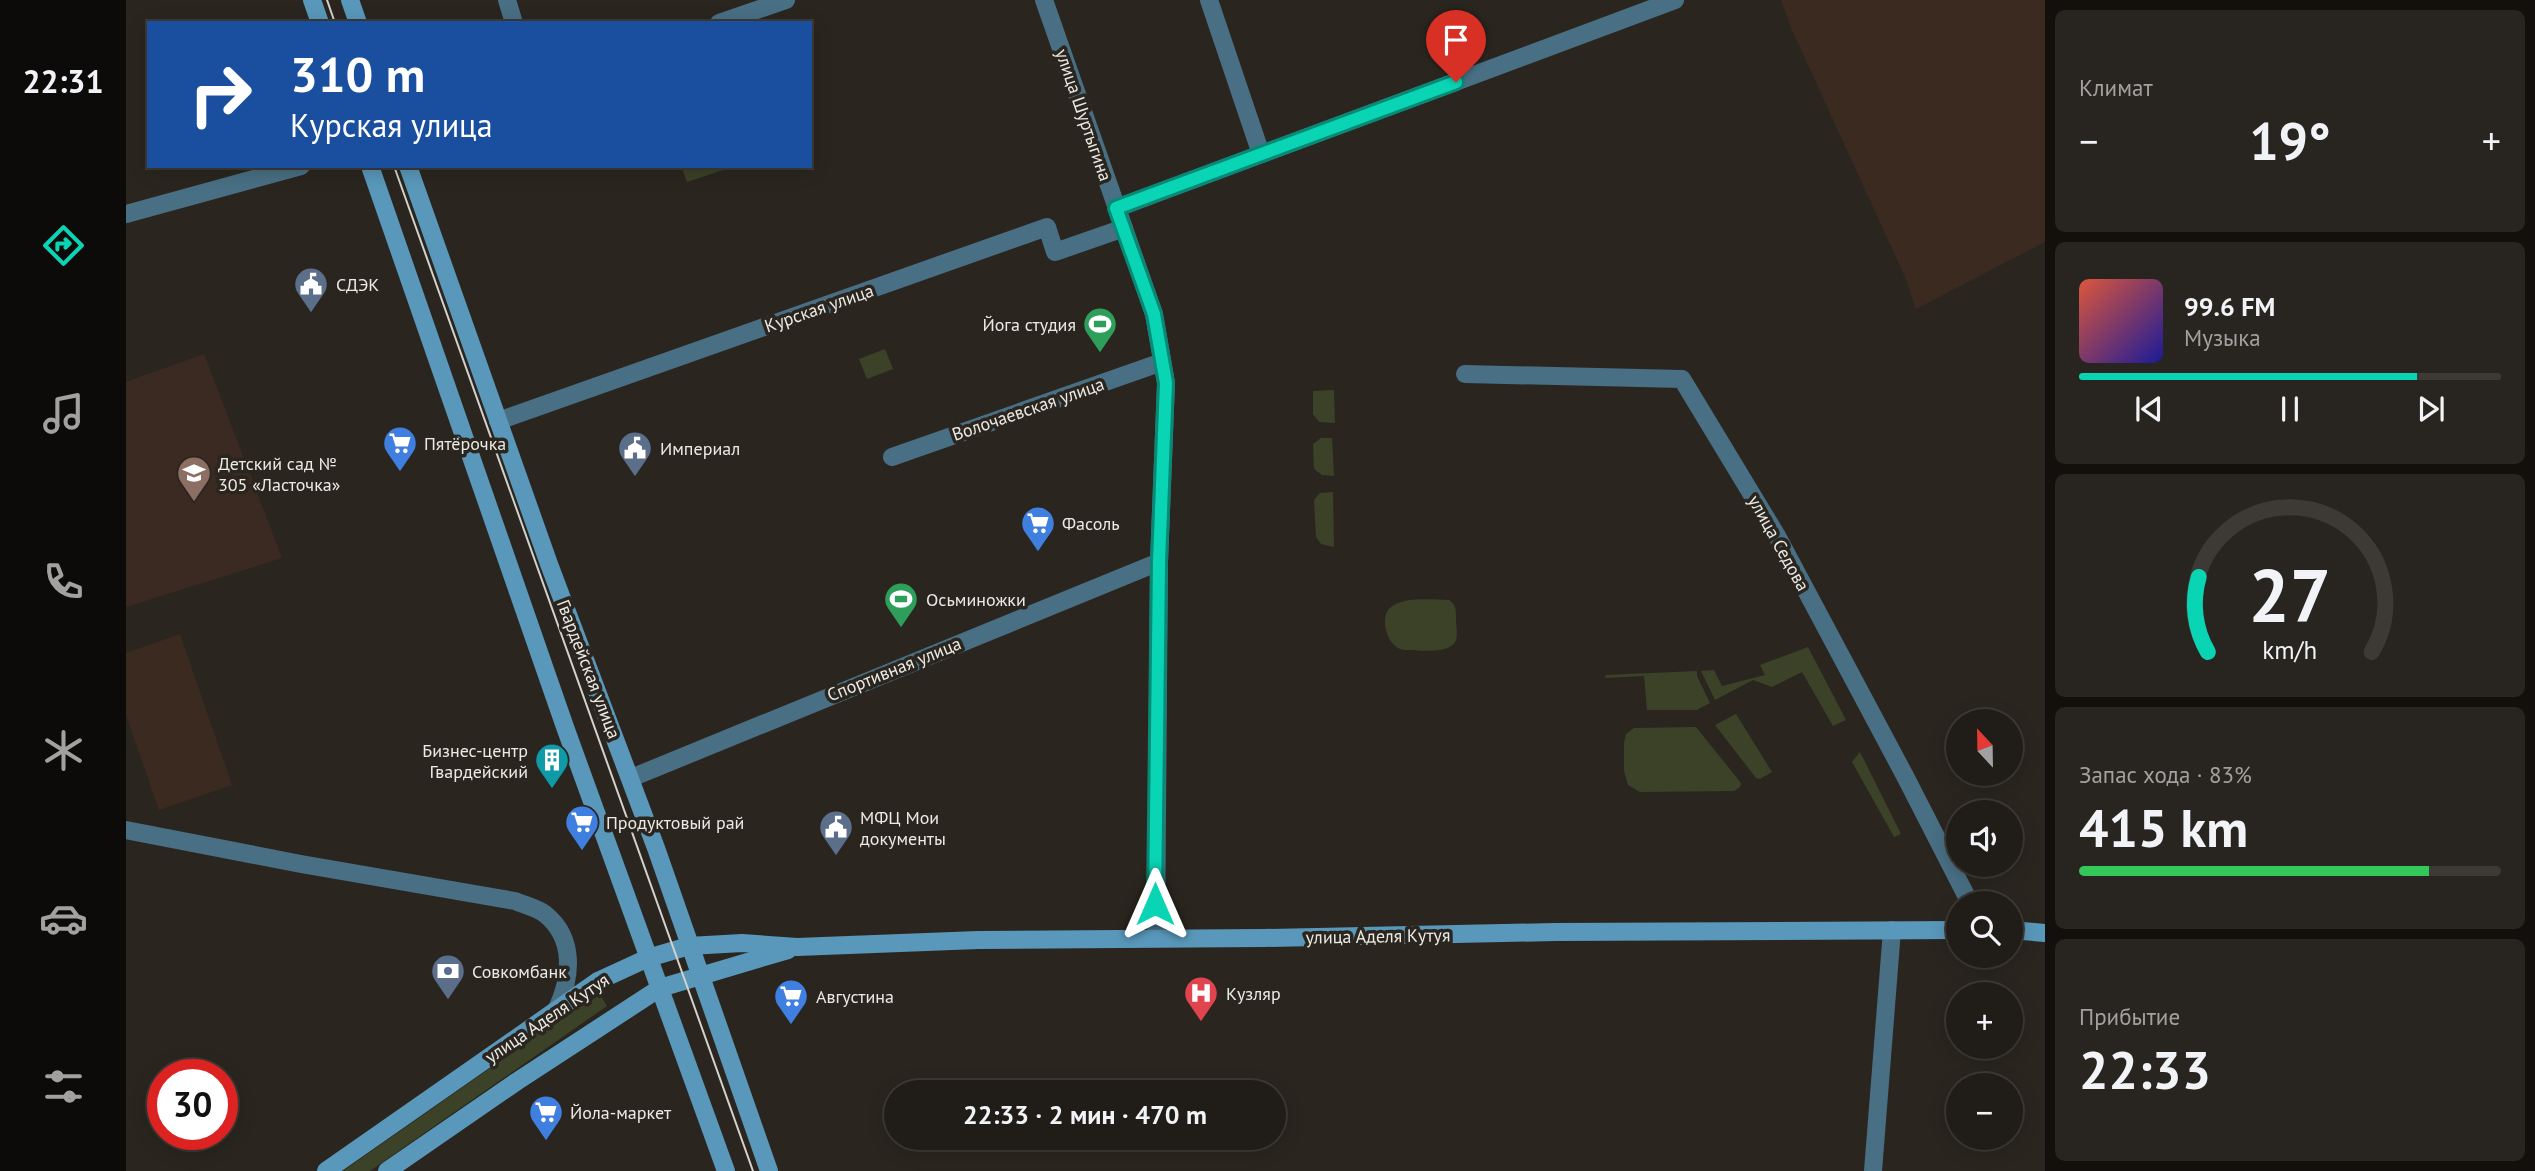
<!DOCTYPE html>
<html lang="ru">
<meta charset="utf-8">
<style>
:root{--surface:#201c17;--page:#282520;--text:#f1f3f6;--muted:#a2a1a1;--line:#3d3a36;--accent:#09d5b5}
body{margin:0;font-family:"PT Sans",sans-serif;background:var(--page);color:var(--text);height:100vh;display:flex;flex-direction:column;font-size:26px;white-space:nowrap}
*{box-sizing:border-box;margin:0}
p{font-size:23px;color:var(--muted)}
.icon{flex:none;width:38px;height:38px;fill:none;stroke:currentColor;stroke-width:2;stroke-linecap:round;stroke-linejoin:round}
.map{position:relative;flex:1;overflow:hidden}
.drawer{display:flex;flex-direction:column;gap:10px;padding:10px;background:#120f0d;width:490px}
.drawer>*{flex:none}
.banner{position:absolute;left:21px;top:21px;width:665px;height:147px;border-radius:0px;box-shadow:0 4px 18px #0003,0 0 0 2px var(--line);background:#1a4fa0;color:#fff;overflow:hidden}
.needle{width:46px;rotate:338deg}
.buttons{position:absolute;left:1820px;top:709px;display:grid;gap:14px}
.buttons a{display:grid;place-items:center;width:77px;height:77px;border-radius:50%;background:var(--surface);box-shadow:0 4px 18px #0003,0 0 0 2px var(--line);font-size:35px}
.speed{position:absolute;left:21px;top:1059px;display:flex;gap:14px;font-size:35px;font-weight:700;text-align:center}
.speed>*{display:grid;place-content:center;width:91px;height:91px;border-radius:50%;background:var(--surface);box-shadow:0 4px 18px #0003,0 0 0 2px var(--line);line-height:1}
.speed .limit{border:10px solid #d22;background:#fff;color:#111}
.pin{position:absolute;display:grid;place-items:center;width:60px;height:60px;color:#fff;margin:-72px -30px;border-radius:50% 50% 50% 0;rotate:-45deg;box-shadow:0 0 7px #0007}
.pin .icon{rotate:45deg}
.me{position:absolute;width:77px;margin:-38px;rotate:0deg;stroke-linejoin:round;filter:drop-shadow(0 0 5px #0008)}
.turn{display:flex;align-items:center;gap:24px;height:147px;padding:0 28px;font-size:32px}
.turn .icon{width:91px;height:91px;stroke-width:2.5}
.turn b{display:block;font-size:49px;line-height:60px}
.big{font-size:52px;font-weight:700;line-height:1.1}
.drawer .tile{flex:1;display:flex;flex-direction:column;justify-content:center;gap:10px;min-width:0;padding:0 24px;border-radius:10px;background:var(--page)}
.drawer .dial{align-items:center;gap:0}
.dial svg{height:182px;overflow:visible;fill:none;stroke:var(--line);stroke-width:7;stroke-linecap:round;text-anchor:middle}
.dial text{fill:var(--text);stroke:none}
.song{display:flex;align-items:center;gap:21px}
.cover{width:84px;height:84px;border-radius:10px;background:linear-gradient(135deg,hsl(10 70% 55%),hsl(240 70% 35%))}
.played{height:7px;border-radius:4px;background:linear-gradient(90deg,var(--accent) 80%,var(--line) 80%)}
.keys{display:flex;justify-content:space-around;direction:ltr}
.heat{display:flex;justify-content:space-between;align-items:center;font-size:38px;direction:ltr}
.charge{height:10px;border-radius:5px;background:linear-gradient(90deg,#34c759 83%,var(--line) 0)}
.trip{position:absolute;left:758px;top:1080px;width:402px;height:70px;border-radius:35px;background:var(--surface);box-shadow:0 4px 18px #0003,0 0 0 2px var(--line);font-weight:700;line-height:70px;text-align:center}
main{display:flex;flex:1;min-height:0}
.menu{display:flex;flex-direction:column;width:126px;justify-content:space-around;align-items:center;background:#0d0b09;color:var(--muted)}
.menu .icon{width:49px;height:49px}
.menu .selected{color:var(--accent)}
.menu b{font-size:32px;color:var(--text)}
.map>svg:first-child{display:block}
</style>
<main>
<nav class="menu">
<b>22:31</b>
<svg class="icon selected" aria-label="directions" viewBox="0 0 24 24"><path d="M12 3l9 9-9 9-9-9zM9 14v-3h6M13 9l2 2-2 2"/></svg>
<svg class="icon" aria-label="music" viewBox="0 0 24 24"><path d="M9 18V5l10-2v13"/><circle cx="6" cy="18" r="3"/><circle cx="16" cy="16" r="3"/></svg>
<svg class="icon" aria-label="phone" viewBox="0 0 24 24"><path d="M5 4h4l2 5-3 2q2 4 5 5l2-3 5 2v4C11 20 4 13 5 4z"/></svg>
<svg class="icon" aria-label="climate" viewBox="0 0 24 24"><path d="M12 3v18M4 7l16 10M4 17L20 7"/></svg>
<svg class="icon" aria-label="car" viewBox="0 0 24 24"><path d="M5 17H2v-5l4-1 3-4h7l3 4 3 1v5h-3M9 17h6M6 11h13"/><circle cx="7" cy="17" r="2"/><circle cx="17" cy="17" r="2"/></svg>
<svg class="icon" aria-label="filters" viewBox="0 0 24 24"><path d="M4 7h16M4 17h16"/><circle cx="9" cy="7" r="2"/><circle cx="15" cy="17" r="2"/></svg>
</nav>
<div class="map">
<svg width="1919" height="1171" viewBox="0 0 1919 1171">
<rect width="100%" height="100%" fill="#2a261f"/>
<g fill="#3a2a20">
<path d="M1655,0H1919V242L1790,309L1779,277L1666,30Z"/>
<path d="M54,634L106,785L33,810L0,715V653Z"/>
</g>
<path fill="#3b2a21" d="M78,354L156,558L0,607V382Z"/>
<g fill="#3b4227">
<path d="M555,166H595L597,170L561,182Z"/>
<path d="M759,349L767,369L741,379L733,359Z"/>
<path d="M1208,390L1209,423L1193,422L1187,414V391Z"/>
<path d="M1195,438H1206L1208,476L1196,475L1188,469L1187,444Z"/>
<path d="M1207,492L1208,547L1195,544L1190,537L1188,500L1194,493Z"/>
<path d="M1323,600C1330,605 1330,610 1330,619C1330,625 1332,635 1330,640C1325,655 1292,650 1279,650C1261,649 1253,617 1264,608C1277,596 1306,600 1323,600Z"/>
<path d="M1682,647L1720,720L1707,726L1676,672L1646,687L1627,680L1589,700L1575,671L1588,670L1596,686L1639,675L1634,665Z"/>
<path d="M1571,671V676L1584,703L1571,710H1521L1518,676L1479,678L1480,675Z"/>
<path d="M1610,714L1646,772L1634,779L1630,778L1589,725Z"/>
<path d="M1570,727L1615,783L1614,787L1608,791L1514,792L1502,785L1498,771V743L1500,734L1508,728Z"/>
<path d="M1734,752L1775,834L1768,837L1726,762Z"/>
<path d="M474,995L481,1006L244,1171H217L433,1020Z"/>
</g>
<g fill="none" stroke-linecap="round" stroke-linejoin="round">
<g stroke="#496f84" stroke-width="18">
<path d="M381,0L388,23"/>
<path d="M918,0L1028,314L1040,383L1033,562L1030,938"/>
<path d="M1083,0L1135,154"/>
<path d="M593,23L660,0"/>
<path d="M991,208L1549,0"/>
<path d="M0,214L175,166"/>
<path d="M1339,374L1556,379L1651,536L1779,776L1844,903"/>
<path d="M372,421L921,227L929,252L998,228"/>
<path d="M766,457L1036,362"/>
<path d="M505,778L1033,562"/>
<path d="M0,830L175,864L389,901C398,905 411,908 419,914C450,939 445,978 431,1009"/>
<path d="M1747,1171L1766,930"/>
</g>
<g stroke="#5998ba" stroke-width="18">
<path d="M186,0L194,23"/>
<path d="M224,0L232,23"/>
<path d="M244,166L439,727L600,1171"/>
<path d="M282,166L423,564L530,848L643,1171"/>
<path d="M1885,930L1919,933"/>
<path d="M200,1171L472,981L522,958L563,946L616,943L671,947L852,940L1138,938L1429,932L1832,930"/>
<path d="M261,1171L390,1082L534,988L662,950"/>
</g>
<g stroke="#d3d1cc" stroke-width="2">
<path d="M201,0L209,23"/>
<path d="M268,166L627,1171"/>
</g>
</g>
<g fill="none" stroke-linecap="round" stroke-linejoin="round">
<g stroke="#068a76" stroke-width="18">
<path id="route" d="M1029,904L1033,562L1040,383L1028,314L990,208L1330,82"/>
</g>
<use href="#route" stroke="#09d5b5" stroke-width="12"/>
</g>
<defs>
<g id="civic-pin" transform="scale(1.75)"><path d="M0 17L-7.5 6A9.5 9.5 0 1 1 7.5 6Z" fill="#5c6f8a" stroke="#2a261f"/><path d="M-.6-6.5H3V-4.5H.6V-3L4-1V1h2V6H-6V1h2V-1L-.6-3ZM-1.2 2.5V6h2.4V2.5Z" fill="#fff"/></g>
<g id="stadium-pin" transform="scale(1.75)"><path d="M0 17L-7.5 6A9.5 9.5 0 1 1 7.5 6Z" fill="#2e9e5b" stroke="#2a261f"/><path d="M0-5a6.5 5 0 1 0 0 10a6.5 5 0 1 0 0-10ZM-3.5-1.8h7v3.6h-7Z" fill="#fff"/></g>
<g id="supermarket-pin" transform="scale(1.75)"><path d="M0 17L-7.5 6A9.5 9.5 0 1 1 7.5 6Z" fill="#3f7fe0" stroke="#2a261f"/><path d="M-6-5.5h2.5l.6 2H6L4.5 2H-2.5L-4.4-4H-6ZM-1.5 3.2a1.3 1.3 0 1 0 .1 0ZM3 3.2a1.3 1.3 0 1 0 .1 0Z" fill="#fff"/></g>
<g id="school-pin" transform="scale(1.75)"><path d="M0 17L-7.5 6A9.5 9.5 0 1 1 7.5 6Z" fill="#8d6e63" stroke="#2a261f"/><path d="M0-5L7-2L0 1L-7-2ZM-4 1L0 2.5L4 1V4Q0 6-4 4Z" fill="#fff"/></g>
<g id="building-pin" transform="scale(1.75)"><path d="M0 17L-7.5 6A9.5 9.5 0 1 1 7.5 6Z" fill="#0f9aa8" stroke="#2a261f"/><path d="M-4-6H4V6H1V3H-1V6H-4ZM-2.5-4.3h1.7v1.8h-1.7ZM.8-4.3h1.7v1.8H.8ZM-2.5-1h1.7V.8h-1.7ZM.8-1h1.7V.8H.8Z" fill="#fff"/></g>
<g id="bank-pin" transform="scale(1.75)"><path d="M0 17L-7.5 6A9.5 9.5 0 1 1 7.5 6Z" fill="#5c6f8a" stroke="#2a261f"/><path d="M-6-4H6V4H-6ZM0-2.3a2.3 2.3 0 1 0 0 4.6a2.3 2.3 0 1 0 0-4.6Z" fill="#fff"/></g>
<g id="hospital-pin" transform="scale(1.75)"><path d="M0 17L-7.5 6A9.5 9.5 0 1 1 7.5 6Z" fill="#e0444e" stroke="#2a261f"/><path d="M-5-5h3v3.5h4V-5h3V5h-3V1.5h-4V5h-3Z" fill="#fff"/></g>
</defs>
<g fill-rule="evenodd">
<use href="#civic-pin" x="185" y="284"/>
<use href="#stadium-pin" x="974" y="324"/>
<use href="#supermarket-pin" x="274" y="443"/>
<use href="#civic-pin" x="509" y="448"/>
<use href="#school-pin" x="68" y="473"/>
<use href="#supermarket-pin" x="912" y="523"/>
<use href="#stadium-pin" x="775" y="599"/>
<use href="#building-pin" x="426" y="760"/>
<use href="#supermarket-pin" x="456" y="822"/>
<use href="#civic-pin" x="710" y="827"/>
<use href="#bank-pin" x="322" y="971"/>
<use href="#hospital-pin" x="1075" y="993"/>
<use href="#supermarket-pin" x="665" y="996"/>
<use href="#supermarket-pin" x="420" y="1112"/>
</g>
<g text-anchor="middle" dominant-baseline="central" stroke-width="7" stroke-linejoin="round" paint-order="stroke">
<g font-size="18" fill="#eceae5" stroke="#2a261f">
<text transform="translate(958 115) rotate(71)">улица Шуртыгина</text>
<text transform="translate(693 308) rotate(-19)">Курская улица</text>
<text transform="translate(902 409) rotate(-19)">Волочаевская улица</text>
<text transform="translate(1653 543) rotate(61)">улица Седова</text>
<text transform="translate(463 669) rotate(69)">Гвардейская улица</text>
<text transform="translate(768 669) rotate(-22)">Спортивная улица</text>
<text transform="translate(1252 936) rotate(-1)">улица Аделя Кутуя</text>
<text transform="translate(421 1018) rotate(-34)">улица Аделя Кутуя</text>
</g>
<g font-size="18" fill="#eceae5" stroke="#2a261f" text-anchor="start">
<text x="210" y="284">СДЭК</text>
<text x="950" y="324" text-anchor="end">Йога студия</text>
<text x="298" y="443">Пятёрочка</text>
<text x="534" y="448">Империал</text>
<text x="92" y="463">Детский сад №<tspan x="92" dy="21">305 «Ласточка»</tspan></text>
<text x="936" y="523">Фасоль</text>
<text x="800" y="599">Осьминожки</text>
<text x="402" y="750" text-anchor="end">Бизнес-центр<tspan x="402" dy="21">Гвардейский</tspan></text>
<text x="734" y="817">МФЦ Мои<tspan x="734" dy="21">документы</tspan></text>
<text x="480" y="822">Продуктовый рай</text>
<text x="346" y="971">Совкомбанк</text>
<text x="1100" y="993">Кузляр</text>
<text x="690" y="996">Августина</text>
<text x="444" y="1112">Йола-маркет</text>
</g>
</g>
</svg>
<div class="buttons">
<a><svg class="needle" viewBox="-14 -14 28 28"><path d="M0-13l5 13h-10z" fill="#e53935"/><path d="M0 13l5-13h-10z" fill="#a2a1a1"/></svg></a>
<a><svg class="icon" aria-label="sound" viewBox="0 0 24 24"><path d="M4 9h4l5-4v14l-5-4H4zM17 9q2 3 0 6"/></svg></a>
<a><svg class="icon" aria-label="search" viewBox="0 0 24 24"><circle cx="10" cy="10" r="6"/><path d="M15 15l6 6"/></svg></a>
<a>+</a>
<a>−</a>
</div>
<div class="speed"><div class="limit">30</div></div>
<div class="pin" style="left:1330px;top:82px;background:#d93025"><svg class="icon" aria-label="arrive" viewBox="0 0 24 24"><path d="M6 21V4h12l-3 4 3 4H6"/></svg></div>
<svg class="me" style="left:1029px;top:904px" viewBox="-20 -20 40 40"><path d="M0-17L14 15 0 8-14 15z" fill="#09d5b5" stroke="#fff" stroke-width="4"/></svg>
<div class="trip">22:33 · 2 мин · 470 m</div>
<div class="banner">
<div class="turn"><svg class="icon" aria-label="right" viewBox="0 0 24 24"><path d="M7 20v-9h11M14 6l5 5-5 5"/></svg><div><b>310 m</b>Курская улица</div></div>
</div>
</div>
<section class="drawer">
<div class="tile"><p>Климат</p>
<div class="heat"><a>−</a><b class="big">19°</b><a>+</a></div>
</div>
<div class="tile">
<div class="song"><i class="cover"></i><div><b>99.6 FM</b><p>Музыка</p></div></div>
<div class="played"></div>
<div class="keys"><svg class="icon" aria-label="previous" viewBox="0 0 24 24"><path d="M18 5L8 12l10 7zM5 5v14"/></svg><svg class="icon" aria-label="pause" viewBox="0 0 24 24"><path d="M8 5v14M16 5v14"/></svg><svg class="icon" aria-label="next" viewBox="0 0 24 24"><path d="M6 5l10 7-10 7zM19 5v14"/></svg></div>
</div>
<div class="tile dial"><svg viewBox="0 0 100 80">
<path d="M14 69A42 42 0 1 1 86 69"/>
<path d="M14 69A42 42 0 0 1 10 36" stroke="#09d5b5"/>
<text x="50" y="56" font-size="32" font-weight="700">27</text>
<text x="50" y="72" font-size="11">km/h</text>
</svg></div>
<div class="tile"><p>Запас хода · 83%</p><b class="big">415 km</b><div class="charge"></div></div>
<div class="tile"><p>Прибытие</p><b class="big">22:33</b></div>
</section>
</main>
